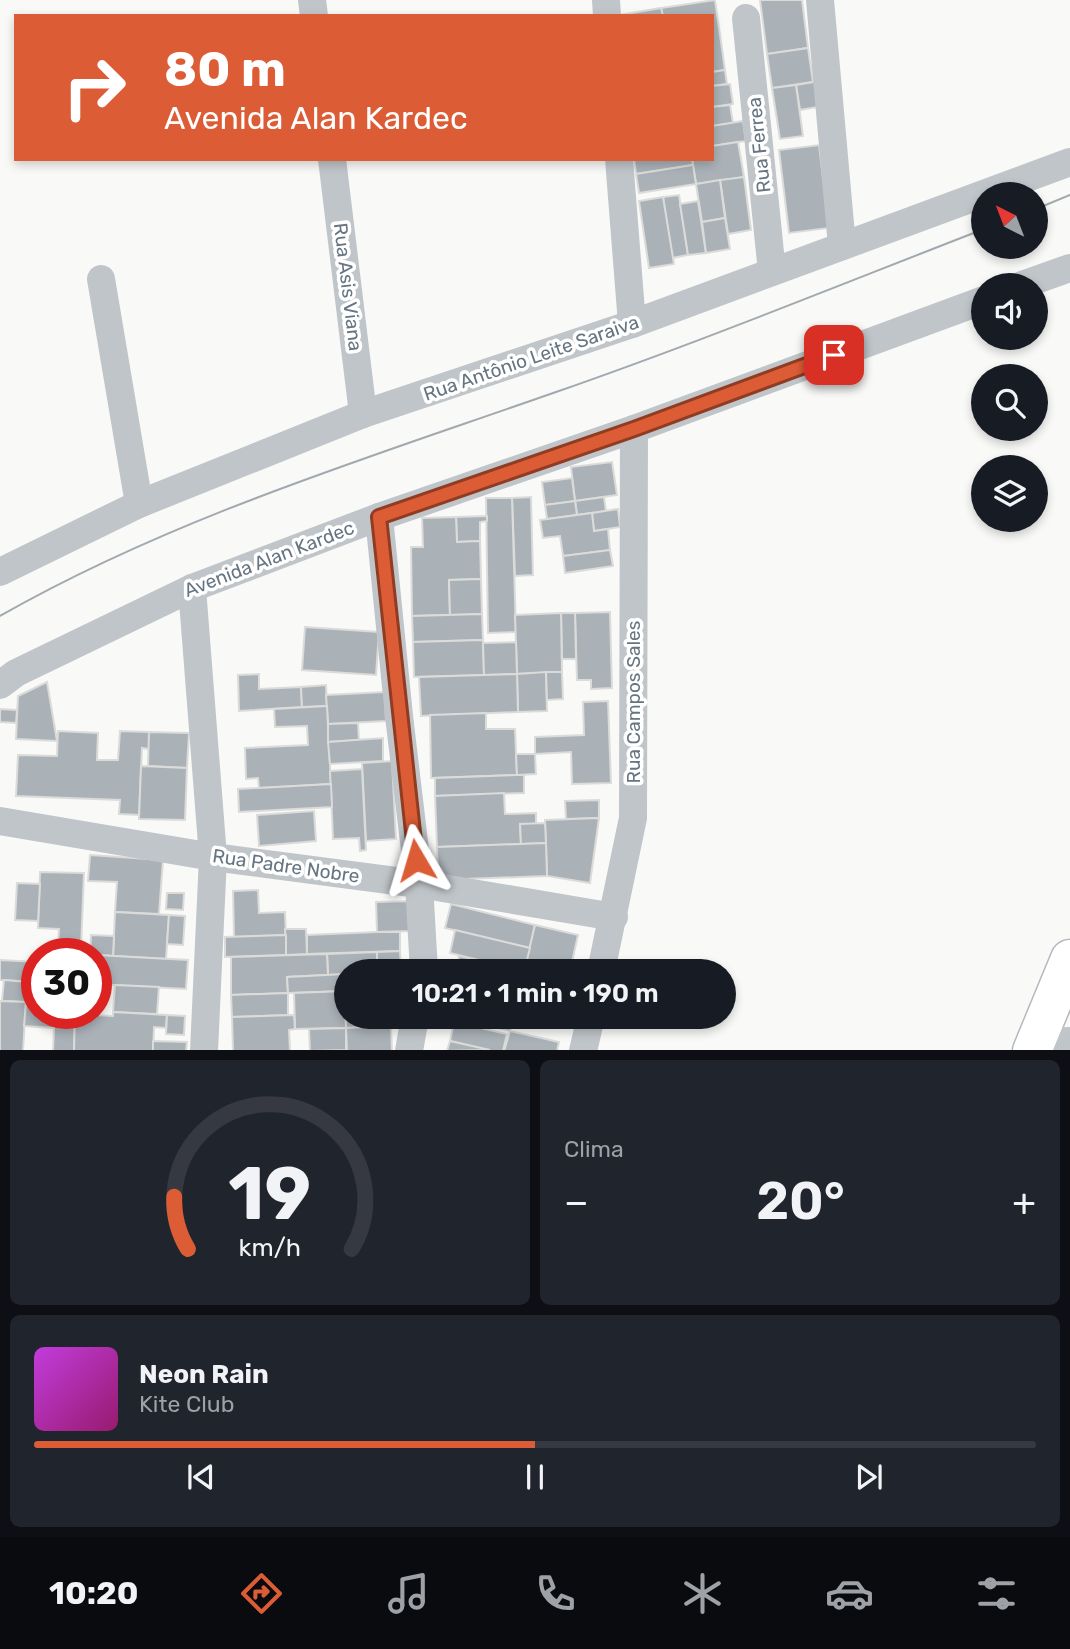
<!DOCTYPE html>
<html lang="pt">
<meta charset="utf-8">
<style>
:root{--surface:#171b24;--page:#20242c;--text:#f1f3f6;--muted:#9ea1a6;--line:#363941;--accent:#dc5c35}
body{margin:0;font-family:Rubik,sans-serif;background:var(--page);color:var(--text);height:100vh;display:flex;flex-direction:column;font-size:26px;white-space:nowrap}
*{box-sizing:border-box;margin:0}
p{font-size:23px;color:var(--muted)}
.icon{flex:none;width:38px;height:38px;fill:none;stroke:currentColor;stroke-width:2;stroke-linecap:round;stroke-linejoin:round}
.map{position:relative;height:1050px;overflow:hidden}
.drawer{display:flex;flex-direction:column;gap:10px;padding:10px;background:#0d0f14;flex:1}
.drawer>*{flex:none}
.top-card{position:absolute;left:14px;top:14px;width:700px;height:147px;border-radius:0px;box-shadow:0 4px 10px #0003;background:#dc5c35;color:#fff;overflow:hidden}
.needle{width:46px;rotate:318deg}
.controls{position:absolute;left:971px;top:182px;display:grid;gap:14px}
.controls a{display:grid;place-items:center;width:77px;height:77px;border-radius:50%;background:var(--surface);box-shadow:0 4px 10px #0003;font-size:35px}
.speed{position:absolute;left:21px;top:938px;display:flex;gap:14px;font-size:35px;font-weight:700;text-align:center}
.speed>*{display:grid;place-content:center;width:91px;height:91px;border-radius:50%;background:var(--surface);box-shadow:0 4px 10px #0003;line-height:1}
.speed .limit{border:10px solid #d22;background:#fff;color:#111}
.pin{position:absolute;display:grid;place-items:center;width:60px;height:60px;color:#fff;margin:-30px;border-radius:14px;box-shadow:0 4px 10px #0006}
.me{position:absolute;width:77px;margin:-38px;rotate:353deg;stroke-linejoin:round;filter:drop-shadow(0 0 5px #0008)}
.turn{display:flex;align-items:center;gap:24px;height:147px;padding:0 35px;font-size:32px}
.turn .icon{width:91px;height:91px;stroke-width:2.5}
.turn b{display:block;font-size:49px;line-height:60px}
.big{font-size:52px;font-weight:600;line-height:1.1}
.drawer .card{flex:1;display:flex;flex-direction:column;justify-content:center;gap:10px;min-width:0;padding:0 24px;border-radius:10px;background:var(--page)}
.drawer .dial{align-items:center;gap:0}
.dial svg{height:182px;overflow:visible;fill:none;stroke:var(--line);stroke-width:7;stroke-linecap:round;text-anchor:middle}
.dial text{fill:var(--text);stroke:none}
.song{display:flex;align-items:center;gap:21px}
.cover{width:84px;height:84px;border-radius:10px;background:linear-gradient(135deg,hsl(290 70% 55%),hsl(320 70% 35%))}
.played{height:7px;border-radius:4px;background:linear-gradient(90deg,var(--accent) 50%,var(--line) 50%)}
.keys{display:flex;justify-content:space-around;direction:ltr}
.heat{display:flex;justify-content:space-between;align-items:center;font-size:38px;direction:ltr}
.drawer .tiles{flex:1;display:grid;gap:10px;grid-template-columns:1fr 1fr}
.card:last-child{grid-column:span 2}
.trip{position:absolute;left:334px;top:959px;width:402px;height:70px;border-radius:35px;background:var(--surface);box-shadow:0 4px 10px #0003;font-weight:600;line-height:70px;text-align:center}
.menu{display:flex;height:112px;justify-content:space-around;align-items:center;background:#090b0e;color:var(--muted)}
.menu .icon{width:49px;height:49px}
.menu .active{color:var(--accent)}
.menu b{font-size:32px;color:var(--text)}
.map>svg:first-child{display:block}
</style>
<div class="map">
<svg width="1070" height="1051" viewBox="0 0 1070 1051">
<rect width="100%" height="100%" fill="#f9f9f7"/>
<g fill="#aab2b8" stroke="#dbdbd9" stroke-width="2">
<path d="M715,0L725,70L712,72V16H663L661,8Z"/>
<path d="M760,0H802L808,48L767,54Z"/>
<path d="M661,8L663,16H614Z"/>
<path d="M808,48L813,82L772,88L767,54Z"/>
<path d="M725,70L727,84L712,86V72Z"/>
<path d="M820,81L823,106L800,110L796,85Z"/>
<path d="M730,84L733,104L712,107V86Z"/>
<path d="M796,85L803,136L780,139L772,88Z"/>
<path d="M730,105L733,123L712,126V107Z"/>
<path d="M743,121L746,141L712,146V126Z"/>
<path d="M738,142L744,177L696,184L692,159H712V146Z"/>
<path d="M819,145L829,228L789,233L779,150Z"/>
<path d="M634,159H692L693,165L636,174Z"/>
<path d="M693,165L696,184L639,193L636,174Z"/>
<path d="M744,177L751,230L728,234L720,180Z"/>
<path d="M720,180L725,218L702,222L696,184Z"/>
<path d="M679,195L688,255L672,258L663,197Z"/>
<path d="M663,197L674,264L649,268L639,201Z"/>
<path d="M698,201L706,253L688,255L680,204Z"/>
<path d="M725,218L730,249L706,253L702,222Z"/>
<path d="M612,462L617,495L575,501L571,467Z"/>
<path d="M572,478L575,501L545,505L542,482Z"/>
<path d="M531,497L533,575L515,576L512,498Z"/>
<path d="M604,497L606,511L577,515L575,501Z"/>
<path d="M486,498H512L516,632L488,633Z"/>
<path d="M575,501L577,515L547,519L545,505Z"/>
<path d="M618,509L620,527L594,531L592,513Z"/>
<path d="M592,513L594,531L608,529L610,550L563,556L560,536L543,538L540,520Z"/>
<path d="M487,516V521L480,522V541L457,542L456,517Z"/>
<path d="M456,517L457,542L480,541L481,579L449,580L450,615L412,616L411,547H423L422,518Z"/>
<path d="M610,550L613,566L565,573L563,556Z"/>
<path d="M481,579L482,614L450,615L449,580Z"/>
<path d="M610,612L612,688L591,689V680H577L575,613Z"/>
<path d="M561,613H575L576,659H562Z"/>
<path d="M561,613L562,672L517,674L515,615Z"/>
<path d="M482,614L483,640L413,642L412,616Z"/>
<path d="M305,627L379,632L376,675L302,670Z"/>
<path d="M483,640L484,675L414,677L413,642Z"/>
<path d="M516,642L517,674L484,675L483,643Z"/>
<path d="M546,672L547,711L518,712L517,674Z"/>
<path d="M546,672H562L563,699L547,700Z"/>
<path d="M259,674V689L301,687L302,707L239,711L238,675Z"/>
<path d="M517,674L518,712L421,716L419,677Z"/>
<path d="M47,682L57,741L16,739L18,696Z"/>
<path d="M326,685L327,706L302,707L301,687Z"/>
<path d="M385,692L386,721L328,724L326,695Z"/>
<path d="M608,701L611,783L572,784L571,752L535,754V737L584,735L583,702Z"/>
<path d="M327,706L331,784L259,788L258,778L246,779L245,748L308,745L307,726L275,727L274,709Z"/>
<path d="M0,709L17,710L16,723L0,722Z"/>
<path d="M486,713V729H515L517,775L431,778L430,715Z"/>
<path d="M358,723L359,740L328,742V724Z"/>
<path d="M58,731L98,733L97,760H118L120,731L149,732V749L142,748L139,815L119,814L120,800L16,796L18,755L57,756Z"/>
<path d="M149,732L189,733L187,768L148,766Z"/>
<path d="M383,738V761L330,764L328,742Z"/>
<path d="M516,754H535L536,774L517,775Z"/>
<path d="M392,761L396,839L366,841L362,763Z"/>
<path d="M141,766L187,768L185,820L139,819Z"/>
<path d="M362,769L366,850L360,851L359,838L333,839L330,771Z"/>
<path d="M517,775H524V793L435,796V778Z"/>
<path d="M331,784L332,807L239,812L238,789Z"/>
<path d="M504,793L505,814L536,813V824H520L521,844L437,847L435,796Z"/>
<path d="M599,800V818L566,819L565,801Z"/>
<path d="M314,811L316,841L259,846L257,815Z"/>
<path d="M599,818L590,883L547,876L545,820Z"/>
<path d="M545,823L546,843L521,844L520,824Z"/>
<path d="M546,843L547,876L438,880L437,847Z"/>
<path d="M90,855L163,860L159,914L115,912L117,882L88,881Z"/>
<path d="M40,872L84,873L81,948L58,947L59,929L38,928Z"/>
<path d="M17,883L40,884L38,921L15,920Z"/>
<path d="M258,890L259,913L285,912L286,935L234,937L233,891Z"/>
<path d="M167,893H184L183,910L166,909Z"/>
<path d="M412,901L413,931L377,932L376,902Z"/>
<path d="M451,904L535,925L530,948L445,928Z"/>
<path d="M115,912L169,915L166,959L113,956Z"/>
<path d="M169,915L185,916L183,945L167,944Z"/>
<path d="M535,925L578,935L570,971H524Z"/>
<path d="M285,929H306L307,954L286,955Z"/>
<path d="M455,930L530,948L524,971L450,953Z"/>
<path d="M377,932H400V951L307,954V935Z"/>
<path d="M91,935L114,936L113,956L90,954Z"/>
<path d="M286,935V955L225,957V937Z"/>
<path d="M400,951L401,971H377V952Z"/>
<path d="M377,952V971H346V974L328,975L327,954Z"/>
<path d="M327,954L328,975L287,977L288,993L231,995V957Z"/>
<path d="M96,955L188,960L186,989L96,984Z"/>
<path d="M459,956L524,971H456Z"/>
<path d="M0,960L37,962V982L0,980Z"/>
<path d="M346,974V991L288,993L287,977Z"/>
<path d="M4,980L27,982L25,1002L2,1001Z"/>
<path d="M27,982H37V1003L25,1002Z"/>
<path d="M115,985L159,987L157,1014L113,1012Z"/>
<path d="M345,991L346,1028L295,1029L294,993Z"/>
<path d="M345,991L346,1017H404V1026L346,1028Z"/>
<path d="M288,993V1015L232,1017L231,995Z"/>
<path d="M0,1001L26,1002L23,1051H0Z"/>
<path d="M26,1002L37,1003V1013H75L74,1051H53L54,1028L24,1026Z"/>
<path d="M113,1012L167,1015L166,1028L154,1027L153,1051H74L75,1014L113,1016Z"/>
<path d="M167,1015L185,1016L184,1035L166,1034Z"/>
<path d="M294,1015L295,1029L289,1030L290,1051H233L232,1017Z"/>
<path d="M452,1017H513L510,1031Z"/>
<path d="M454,1022L507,1034L503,1051H490L450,1041Z"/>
<path d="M391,1026L392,1051H347L346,1028Z"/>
<path d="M346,1028V1050L310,1051L309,1029Z"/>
<path d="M510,1031L559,1042L557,1051H504Z"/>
<path d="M153,1041L187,1042L186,1051H153Z"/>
<path d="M450,1041L490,1050L447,1051Z"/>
</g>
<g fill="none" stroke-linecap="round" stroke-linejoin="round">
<g stroke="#b3b9bd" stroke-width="41">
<path id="secondary" d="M1032,1051L1070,959"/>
</g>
<g stroke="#c0c5c9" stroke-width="28">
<path d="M312,0L314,16"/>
<path d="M606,0L607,16"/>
<path d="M820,0L842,246"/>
<path d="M746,18L772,272"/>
<path d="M332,159L363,414"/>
<path d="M619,159L632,324"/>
<path d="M101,279L139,504"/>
<path d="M1022,285L1070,268"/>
<path d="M379,517L399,716L419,884L424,971"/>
<path d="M0,572L139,504L363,414L632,324L1070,162"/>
<path d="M192,588L213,857L204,1051"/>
<path d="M0,685L16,673L192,588L379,517L634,429L984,300"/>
<path d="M0,821L213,857L419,884L614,917"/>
<path d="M601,971L633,818L634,429"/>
<path d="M1036,1042L1070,1041"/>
<path d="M409,1051L415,1017"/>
<path d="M583,1051L591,1017"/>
</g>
<use href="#secondary" stroke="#fff" stroke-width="38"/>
<g stroke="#a2a9ae" stroke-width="2">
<path d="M1036,209L1070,195"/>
<path d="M0,616C174,517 368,458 556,392C700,342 842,284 984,229"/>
</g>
</g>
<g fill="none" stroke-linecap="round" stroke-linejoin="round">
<g stroke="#8f3c22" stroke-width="18">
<path id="route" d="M416,860L379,517L634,429L834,355"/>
</g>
<use href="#route" stroke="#dc5c35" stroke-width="12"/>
</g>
<g text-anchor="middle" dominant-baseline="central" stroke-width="7" stroke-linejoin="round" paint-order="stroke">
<g font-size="19" fill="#667581" stroke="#fff">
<text transform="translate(759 145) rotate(-96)">Rua Ferrea</text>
<text transform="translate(348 287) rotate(83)">Rua Asis Viana</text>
<text transform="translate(531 358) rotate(-19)">Rua Antônio Leite Saraiva</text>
<text transform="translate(269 559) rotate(-21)">Avenida Alan Kardec</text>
<text transform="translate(633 702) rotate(-90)">Rua Campos Sales</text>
<text transform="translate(286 866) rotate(8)">Rua Padre Nobre</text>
</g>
</g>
</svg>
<div class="controls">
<a><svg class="needle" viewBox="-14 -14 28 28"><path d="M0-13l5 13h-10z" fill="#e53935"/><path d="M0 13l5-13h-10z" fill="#9ea1a6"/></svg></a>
<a><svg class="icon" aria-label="sound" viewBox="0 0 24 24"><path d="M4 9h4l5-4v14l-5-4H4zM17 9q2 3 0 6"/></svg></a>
<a><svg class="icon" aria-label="search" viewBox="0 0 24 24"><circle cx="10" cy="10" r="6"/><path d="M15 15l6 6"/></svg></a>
<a><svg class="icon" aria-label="layers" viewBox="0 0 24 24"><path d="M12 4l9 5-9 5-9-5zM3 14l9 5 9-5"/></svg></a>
</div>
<div class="speed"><div class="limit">30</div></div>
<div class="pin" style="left:834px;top:355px;background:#d93025"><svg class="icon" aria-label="arrive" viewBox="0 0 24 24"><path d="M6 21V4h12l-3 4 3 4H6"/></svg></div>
<svg class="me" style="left:416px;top:860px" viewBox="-20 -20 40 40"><path d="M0-17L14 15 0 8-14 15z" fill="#dc5c35" stroke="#fff" stroke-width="4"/></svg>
<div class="trip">10:21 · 1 min · 190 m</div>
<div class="top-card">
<div class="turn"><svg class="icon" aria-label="right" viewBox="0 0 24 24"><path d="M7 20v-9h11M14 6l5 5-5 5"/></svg><div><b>80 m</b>Avenida Alan Kardec</div></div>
</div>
</div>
<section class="drawer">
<div class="tiles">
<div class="card dial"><svg viewBox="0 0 100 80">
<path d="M14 69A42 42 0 1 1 86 69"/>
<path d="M14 69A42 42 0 0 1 8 46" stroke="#dc5c35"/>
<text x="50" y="56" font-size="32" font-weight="700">19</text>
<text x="50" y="72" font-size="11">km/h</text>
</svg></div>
<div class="card"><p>Clima</p>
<div class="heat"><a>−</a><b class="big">20°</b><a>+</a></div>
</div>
<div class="card">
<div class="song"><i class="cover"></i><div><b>Neon Rain</b><p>Kite Club</p></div></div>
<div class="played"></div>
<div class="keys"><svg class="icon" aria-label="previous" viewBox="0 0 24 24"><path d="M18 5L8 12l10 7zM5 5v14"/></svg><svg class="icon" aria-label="pause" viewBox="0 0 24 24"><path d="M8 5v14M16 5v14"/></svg><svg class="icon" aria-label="next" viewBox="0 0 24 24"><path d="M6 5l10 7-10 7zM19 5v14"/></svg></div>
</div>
</div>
</section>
<nav class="menu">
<b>10:20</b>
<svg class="icon active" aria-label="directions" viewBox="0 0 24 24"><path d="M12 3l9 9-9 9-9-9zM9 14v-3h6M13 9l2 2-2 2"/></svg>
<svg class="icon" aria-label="music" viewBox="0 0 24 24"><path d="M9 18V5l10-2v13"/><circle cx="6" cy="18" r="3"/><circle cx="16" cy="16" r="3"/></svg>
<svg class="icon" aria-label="phone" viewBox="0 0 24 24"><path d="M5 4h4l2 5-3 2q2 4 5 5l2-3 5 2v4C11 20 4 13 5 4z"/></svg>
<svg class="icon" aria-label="climate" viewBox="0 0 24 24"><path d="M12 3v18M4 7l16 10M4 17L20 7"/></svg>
<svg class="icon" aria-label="car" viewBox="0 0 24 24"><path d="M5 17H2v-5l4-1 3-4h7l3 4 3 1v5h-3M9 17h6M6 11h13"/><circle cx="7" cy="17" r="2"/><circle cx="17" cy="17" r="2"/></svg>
<svg class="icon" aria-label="filters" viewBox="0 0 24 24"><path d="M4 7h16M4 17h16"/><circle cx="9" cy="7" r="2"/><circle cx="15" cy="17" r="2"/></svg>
</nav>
